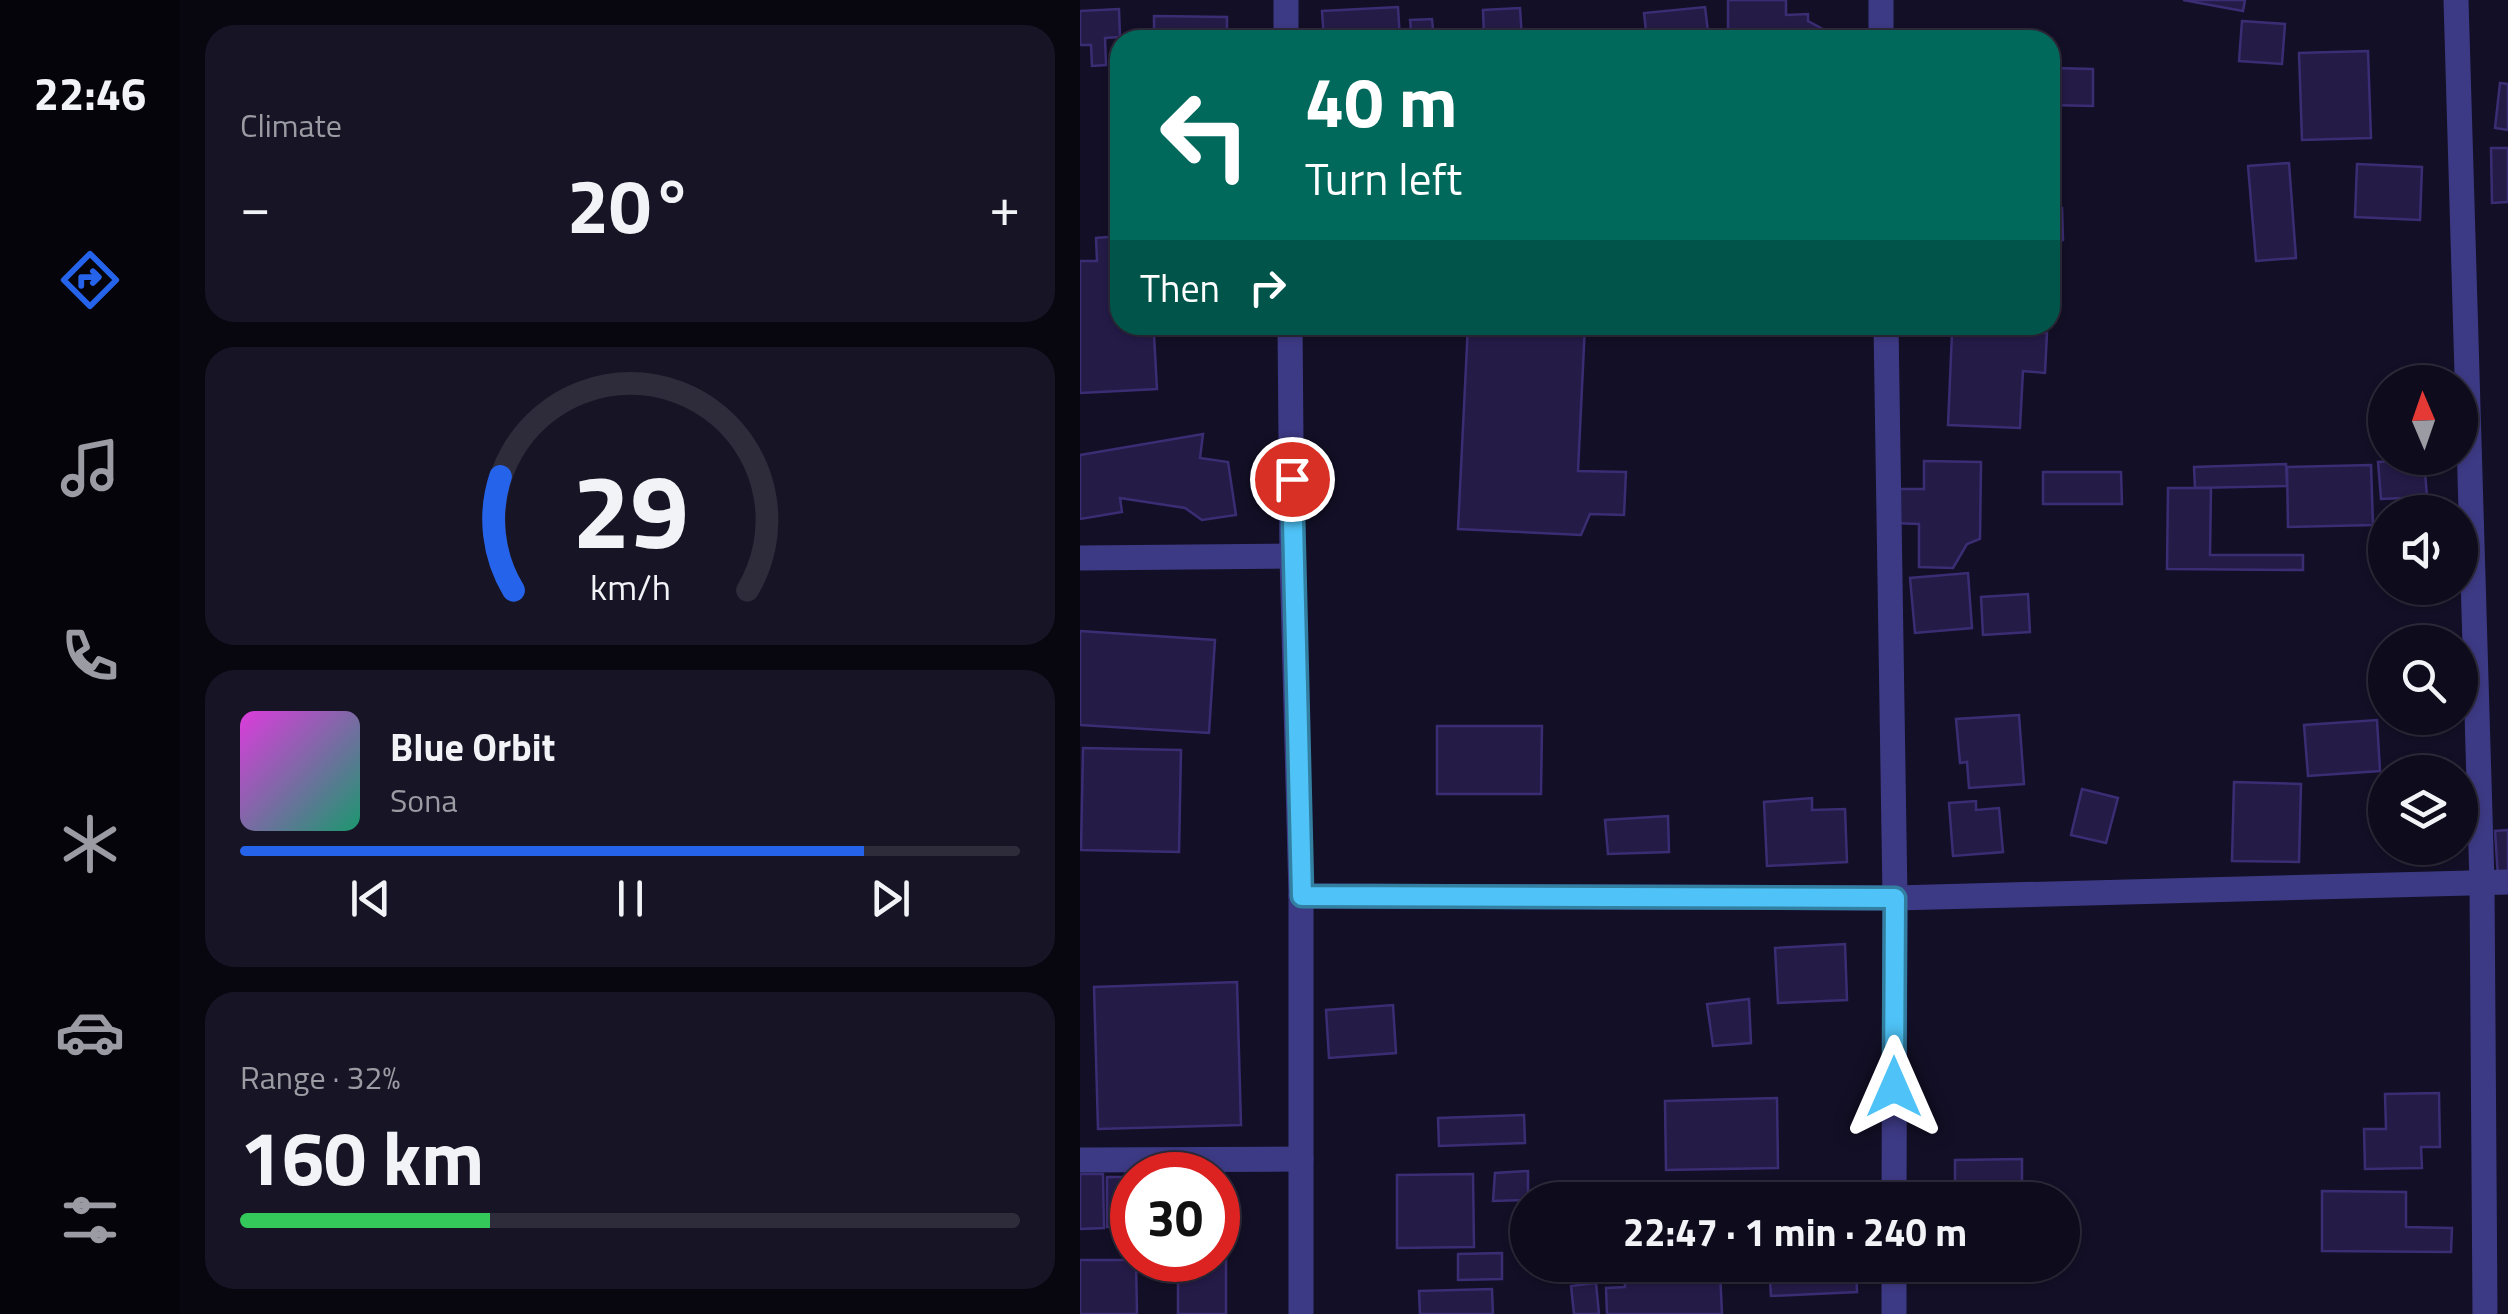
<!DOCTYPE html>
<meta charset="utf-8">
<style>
:root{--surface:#0e0b1c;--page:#171425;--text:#f1f3f6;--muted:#9b9ba3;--line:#2e2b3b;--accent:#2563eb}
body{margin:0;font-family:"Titillium Web",sans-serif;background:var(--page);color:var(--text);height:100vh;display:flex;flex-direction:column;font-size:38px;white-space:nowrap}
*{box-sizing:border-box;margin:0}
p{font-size:32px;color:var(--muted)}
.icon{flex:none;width:55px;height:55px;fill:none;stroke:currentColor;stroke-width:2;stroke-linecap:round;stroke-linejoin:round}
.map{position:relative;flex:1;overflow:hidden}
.side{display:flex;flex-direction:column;gap:25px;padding:25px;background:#08060f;width:900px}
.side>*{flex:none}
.guide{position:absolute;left:30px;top:30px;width:950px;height:305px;border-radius:30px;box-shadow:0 2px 8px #0004,0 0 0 2px var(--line);background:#00695c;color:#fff;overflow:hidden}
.needle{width:65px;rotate:358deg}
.buttons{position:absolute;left:1288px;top:365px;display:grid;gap:20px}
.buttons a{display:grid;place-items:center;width:110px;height:110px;border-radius:50%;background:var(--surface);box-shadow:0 2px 8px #0004,0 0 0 2px var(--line);font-size:50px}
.speed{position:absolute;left:30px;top:1152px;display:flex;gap:20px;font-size:50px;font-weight:700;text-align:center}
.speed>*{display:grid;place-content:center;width:130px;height:130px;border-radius:50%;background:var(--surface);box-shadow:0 2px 8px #0004,0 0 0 2px var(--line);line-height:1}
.speed .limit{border:15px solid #d22;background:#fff;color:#111}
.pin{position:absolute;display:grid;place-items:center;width:85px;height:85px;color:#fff;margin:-42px;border:5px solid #fff;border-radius:50%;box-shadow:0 2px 10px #0007}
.me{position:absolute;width:110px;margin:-55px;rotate:0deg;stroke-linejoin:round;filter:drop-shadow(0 0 8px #0008)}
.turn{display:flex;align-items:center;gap:35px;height:210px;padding:0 30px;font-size:45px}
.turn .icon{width:130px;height:130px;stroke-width:2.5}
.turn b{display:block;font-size:70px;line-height:85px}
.then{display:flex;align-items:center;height:95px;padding:0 30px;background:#0003;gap:20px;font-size:38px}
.big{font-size:75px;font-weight:700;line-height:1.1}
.side .widget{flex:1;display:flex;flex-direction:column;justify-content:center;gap:15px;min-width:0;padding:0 35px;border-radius:30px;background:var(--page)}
.side .dial{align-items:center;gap:0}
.dial svg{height:260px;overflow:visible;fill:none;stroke:var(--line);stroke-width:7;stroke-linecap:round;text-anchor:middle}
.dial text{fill:var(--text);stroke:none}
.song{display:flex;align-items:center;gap:30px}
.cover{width:120px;height:120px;border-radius:15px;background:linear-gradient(135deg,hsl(300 70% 55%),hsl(160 70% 35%))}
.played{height:10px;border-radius:5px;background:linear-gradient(90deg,var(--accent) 80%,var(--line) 80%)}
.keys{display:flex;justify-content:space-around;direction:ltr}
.heat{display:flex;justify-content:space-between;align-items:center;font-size:55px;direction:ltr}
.charge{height:15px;border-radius:8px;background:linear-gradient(90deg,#34c759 32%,var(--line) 0)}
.trip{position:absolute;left:430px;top:1182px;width:570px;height:100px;border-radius:50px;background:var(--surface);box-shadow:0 2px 8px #0004,0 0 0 2px var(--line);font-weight:700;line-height:100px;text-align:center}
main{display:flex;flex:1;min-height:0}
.menu{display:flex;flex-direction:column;width:180px;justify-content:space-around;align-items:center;background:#06040b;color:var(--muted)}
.menu .icon{width:70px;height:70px}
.menu .active{color:var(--accent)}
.menu b{font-size:45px;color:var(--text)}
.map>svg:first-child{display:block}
</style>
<main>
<nav class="menu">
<b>22:46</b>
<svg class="icon active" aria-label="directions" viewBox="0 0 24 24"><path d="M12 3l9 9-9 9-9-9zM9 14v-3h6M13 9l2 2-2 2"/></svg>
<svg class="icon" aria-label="music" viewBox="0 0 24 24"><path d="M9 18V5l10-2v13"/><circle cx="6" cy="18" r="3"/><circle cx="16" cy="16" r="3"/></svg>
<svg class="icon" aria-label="phone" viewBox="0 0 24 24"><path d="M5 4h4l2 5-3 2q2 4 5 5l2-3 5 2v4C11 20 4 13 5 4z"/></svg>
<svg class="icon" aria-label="climate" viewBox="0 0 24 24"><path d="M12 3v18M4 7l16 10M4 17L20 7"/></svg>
<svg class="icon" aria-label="car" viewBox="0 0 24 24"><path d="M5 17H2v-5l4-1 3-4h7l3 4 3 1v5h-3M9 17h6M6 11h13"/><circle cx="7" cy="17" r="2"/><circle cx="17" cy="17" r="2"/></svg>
<svg class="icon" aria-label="filters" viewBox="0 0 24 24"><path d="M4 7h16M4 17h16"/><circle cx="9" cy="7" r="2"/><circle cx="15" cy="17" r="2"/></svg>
</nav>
<section class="side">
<div class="widget"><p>Climate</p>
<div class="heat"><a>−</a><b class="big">20°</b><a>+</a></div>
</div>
<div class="widget dial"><svg viewBox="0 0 100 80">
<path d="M14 69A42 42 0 1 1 86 69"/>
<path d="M14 69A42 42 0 0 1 10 34" stroke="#2563eb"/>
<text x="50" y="56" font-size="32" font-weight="700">29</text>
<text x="50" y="72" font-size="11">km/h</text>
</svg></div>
<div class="widget">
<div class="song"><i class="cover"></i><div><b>Blue Orbit</b><p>Sona</p></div></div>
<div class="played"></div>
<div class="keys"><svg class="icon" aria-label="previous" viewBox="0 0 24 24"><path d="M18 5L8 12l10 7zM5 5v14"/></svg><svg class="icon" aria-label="pause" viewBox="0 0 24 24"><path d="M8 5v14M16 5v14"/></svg><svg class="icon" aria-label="next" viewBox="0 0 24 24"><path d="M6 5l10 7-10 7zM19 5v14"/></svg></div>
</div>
<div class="widget"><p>Range · 32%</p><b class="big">160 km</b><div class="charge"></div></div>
</section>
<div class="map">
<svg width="1428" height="1314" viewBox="0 0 1428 1314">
<rect width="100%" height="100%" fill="#130f26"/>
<g fill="#241b47" stroke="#3b2d73" stroke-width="2.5">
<path d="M648,0H706V15L728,14V21L754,35V40H648Z"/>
<path d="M1103,0H1165L1163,11Z"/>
<path d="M318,7L320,40H244L242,11Z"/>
<path d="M625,7L629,40H567L564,13Z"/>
<path d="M440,8L442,40H366L404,37L403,10Z"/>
<path d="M39,9L40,37L25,38L26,65L12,66L11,45H0V11Z"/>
<path d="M74,16L147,17V40H74Z"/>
<path d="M352,19L354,40H332L330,20Z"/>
<path d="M1162,21L1205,24L1202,64L1159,61Z"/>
<path d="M1288,51L1291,138L1222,140L1219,53Z"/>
<path d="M973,68L1013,69V106L970,105Z"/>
<path d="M1420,83L1428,84V130L1415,128Z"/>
<path d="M33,104H40V159H32Z"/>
<path d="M1411,148H1428V202L1412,203Z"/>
<path d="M1209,163L1216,258L1176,261L1168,166Z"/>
<path d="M1277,164L1342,167L1340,220L1275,217Z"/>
<path d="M970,208H982L983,240L976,243L977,266L970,267Z"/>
<path d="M40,236V325H90L89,329L74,335L77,389L0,393V261H17L16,238Z"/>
<path d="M388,325H505L498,471L546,472L544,515L510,514L501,535L378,529Z"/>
<path d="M825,325H940V331L967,333L965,373L943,371L940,428L868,425L872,333L825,331Z"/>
<path d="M123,434L120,458L148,462L156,515L122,520L105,508L40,498L42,512L0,519V455Z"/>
<path d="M1344,459L1347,497L1301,499L1298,462Z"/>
<path d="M844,461L901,462L900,539L887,544L873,568L839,567V524L813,523V489H844Z"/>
<path d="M1206,464L1207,486L1115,488L1114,467Z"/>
<path d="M1291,465L1293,525L1208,527L1207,467Z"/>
<path d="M963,472H1041L1042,504H963Z"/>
<path d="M1088,488H1131L1130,555H1223V570L1087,569Z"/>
<path d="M888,573L892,628L835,633L830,578Z"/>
<path d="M948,594L950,632L903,635L901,597Z"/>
<path d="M0,631L135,640L129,733L0,725Z"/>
<path d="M939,715L944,784L889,788L887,762L880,763L876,719Z"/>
<path d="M1297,720L1300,771L1228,776L1224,725Z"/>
<path d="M357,726H462L461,794H357Z"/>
<path d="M3,748L101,750L99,852L1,850Z"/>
<path d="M1154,782L1221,784L1219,862L1152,861Z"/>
<path d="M1002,789L1038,798L1026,843L991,835Z"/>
<path d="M732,798V810L765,809L767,862L687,866L684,802Z"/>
<path d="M896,801V810L919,808L923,852L873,856L869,803Z"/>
<path d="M588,816L589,852L528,854L525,820Z"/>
<path d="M1428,830V876L1418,877L1415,831Z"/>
<path d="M765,944L767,1000L698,1003L695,948Z"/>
<path d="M157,982L161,1125L18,1129L14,987Z"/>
<path d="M669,999L671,1043L633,1046L627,1004Z"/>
<path d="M313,1005L316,1053L249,1058L246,1010Z"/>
<path d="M1359,1093L1360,1147H1341L1342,1168L1285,1169L1284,1129H1306L1305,1094Z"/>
<path d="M697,1098L698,1168L586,1170L585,1101Z"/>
<path d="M444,1115L445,1143L359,1146L358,1118Z"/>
<path d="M942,1159V1200H875V1160Z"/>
<path d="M448,1171V1200L413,1201L415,1173Z"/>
<path d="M0,1174H23L24,1228L0,1229Z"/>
<path d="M393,1174L394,1247L317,1248V1175Z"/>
<path d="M138,1176H144L145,1226H138Z"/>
<rect x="27" y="1177" width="25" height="50"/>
<path d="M1242,1191L1326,1192V1227L1372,1228L1371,1252L1242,1251Z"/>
<path d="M138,1252H146V1314H98V1260H138Z"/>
<path d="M422,1253V1279L378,1280V1254Z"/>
<path d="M0,1260H56L57,1314H0Z"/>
<path d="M569,1265H595V1273L640,1271L642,1314H527L526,1288L545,1287L544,1271L569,1270Z"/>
<path d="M689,1265H776L777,1292L691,1296Z"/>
<path d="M516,1283L519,1314H494L491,1286Z"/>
<path d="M412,1289L413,1314H340L339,1291Z"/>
</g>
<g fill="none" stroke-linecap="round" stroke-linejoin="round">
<g stroke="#3d3a85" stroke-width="25">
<path d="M206,0V40"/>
<path d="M801,0V40"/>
<path d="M1376,0L1402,883L1405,1314"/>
<path d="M210,325L212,556L221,896V1314"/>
<path d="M806,325L815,898L814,1200"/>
<path d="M0,558L212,556"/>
<path d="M221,896L815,898L1428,882"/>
<path d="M0,1160L221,1159"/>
<path d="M814,1314V1265"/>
</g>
</g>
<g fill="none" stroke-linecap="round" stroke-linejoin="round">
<g stroke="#337fa1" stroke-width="25">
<path id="route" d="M212,479L222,896L815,898L814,1087"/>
</g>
<use href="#route" stroke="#4fc3f7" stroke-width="18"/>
</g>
</svg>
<div class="buttons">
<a><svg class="needle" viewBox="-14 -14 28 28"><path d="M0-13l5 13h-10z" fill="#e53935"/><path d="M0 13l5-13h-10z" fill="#9b9ba3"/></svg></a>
<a><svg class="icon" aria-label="sound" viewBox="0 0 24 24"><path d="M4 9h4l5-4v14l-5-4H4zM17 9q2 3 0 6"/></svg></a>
<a><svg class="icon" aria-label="search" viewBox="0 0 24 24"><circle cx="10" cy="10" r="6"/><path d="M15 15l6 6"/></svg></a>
<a><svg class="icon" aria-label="layers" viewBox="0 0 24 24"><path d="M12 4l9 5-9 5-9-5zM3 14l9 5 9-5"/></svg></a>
</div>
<div class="speed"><div class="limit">30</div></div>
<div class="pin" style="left:212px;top:479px;background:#d93025"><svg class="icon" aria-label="arrive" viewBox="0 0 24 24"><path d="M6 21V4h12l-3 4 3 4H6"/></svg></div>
<svg class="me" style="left:814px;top:1087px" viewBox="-20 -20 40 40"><path d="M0-17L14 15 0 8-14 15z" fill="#4fc3f7" stroke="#fff" stroke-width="4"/></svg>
<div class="trip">22:47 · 1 min · 240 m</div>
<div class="guide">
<div class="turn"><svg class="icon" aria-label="left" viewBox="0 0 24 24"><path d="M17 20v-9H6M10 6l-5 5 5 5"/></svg><div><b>40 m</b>Turn left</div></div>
<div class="then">Then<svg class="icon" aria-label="right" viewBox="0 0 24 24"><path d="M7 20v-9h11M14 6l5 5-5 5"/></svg></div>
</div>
</div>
</main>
